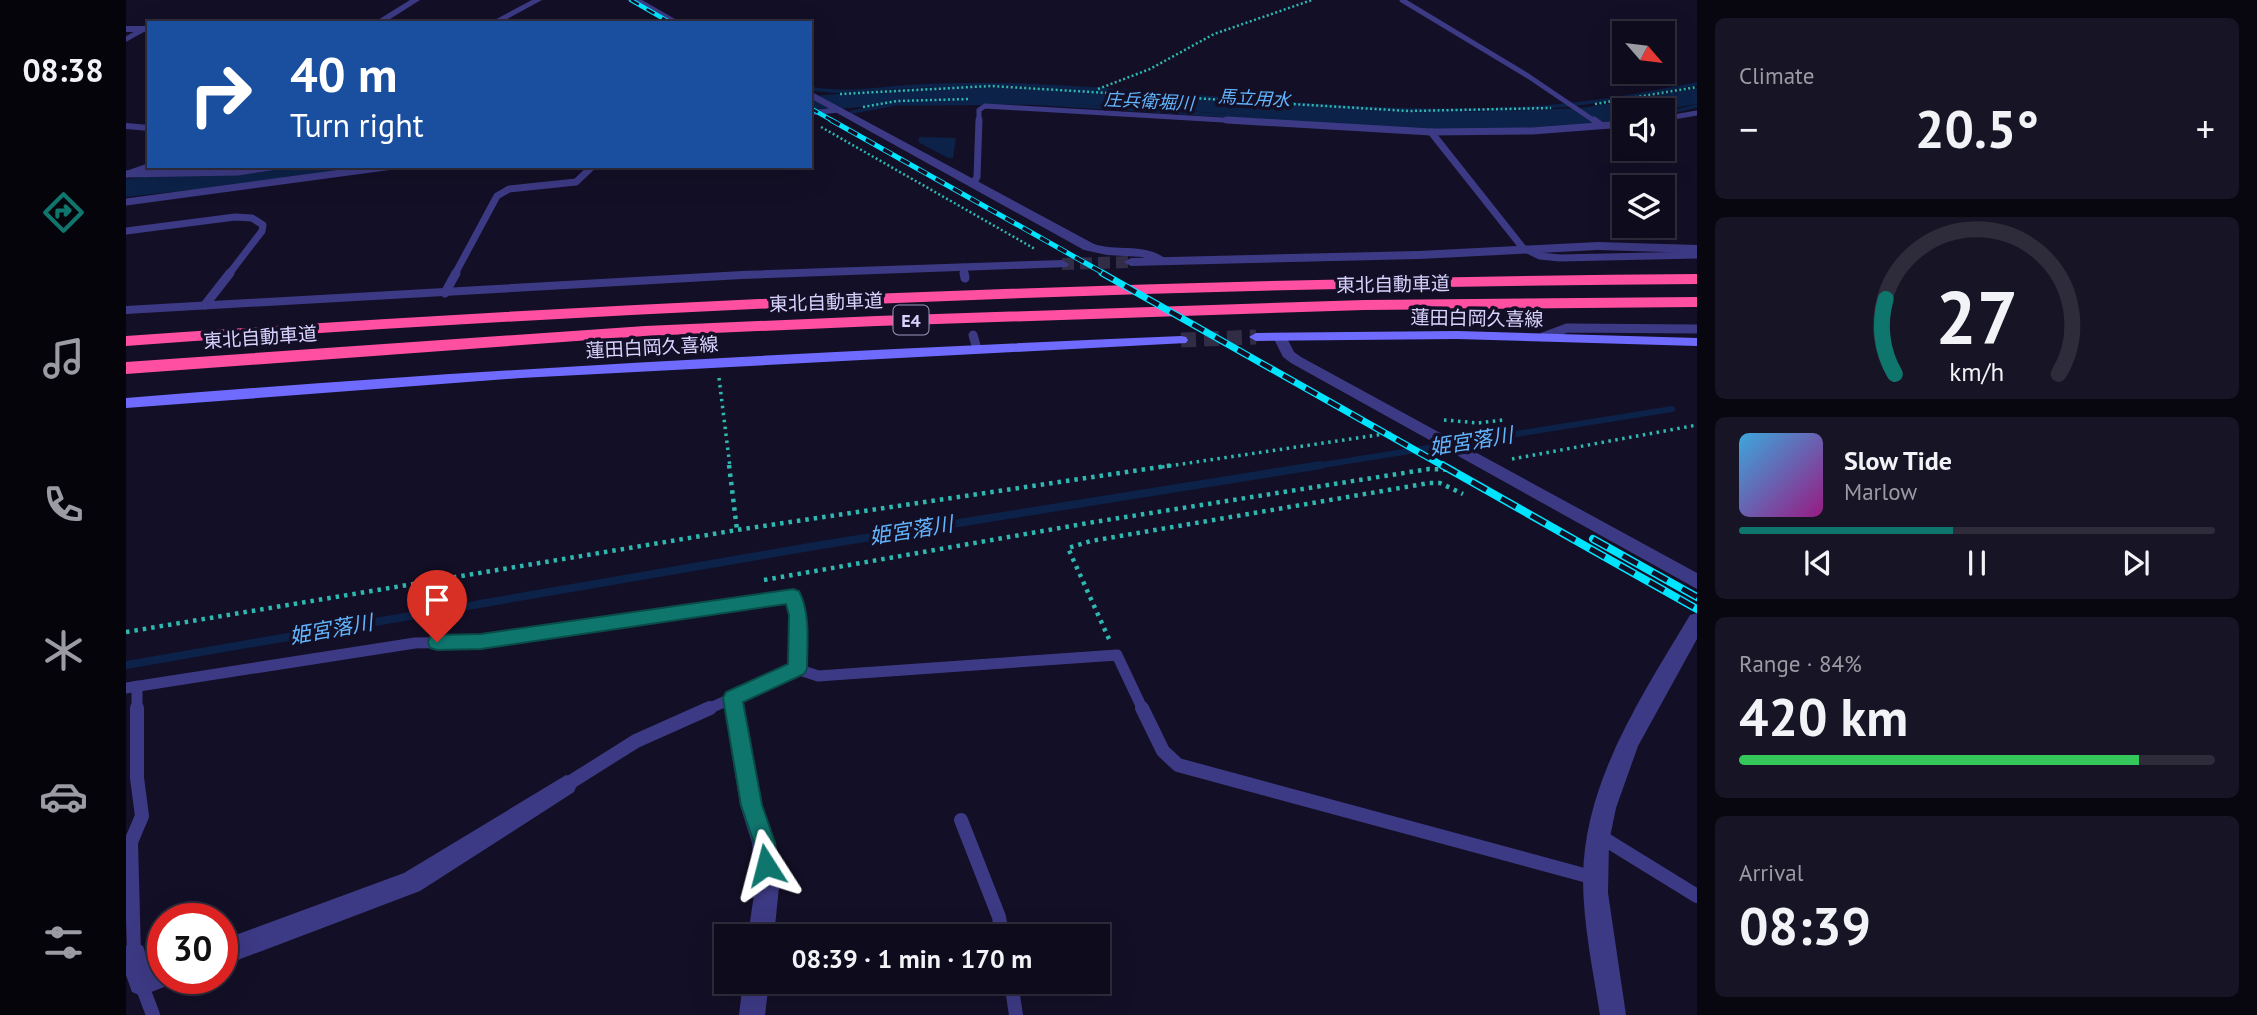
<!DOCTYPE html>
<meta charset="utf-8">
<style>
:root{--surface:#0e0b1c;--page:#171425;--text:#f1f3f6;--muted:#9b9ba3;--line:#2e2b3b;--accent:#0f766e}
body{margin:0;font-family:"PT Sans","Noto Sans JP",sans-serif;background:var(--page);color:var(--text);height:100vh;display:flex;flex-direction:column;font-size:26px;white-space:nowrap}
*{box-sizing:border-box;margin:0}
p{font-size:23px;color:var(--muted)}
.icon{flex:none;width:38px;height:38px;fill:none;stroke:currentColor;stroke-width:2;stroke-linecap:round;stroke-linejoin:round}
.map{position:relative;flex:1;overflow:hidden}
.details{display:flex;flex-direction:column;gap:18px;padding:18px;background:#08060f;width:560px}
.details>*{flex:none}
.top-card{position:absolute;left:21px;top:21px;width:665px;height:147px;border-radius:0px;box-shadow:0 7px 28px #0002,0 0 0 2px var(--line);background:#1a4fa0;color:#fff;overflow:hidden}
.needle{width:46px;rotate:118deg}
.controls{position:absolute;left:1486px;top:21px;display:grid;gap:14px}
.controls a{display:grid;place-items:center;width:63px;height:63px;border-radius:0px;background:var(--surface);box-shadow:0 7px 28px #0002,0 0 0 2px var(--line);font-size:35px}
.speed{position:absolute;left:21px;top:903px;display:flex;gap:14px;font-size:35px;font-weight:700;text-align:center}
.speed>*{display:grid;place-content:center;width:91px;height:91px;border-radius:50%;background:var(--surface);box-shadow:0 7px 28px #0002,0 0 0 2px var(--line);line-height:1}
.speed .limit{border:10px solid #d22;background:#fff;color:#111}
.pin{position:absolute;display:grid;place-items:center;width:60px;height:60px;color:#fff;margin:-72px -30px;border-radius:50% 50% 50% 0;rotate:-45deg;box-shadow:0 0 7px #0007}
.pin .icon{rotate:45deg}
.me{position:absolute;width:77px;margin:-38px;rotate:351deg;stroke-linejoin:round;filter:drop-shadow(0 0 5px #0008)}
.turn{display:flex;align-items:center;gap:24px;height:147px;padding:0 28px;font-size:32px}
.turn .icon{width:91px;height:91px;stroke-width:2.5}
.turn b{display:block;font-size:49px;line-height:60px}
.big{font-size:52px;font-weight:600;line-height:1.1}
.details .card{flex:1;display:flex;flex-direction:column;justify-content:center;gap:10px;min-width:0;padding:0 24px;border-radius:10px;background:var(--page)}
.details .dial{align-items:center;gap:0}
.dial svg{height:182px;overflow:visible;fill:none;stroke:var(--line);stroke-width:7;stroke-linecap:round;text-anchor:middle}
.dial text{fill:var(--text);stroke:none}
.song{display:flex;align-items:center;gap:21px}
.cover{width:84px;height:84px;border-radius:10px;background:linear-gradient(135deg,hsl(200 70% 55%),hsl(310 70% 35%))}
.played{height:7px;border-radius:4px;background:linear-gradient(90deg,var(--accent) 45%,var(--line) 45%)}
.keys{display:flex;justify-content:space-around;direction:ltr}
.heat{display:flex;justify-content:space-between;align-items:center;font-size:38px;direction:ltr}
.charge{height:10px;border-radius:5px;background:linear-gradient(90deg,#34c759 84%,var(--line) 0)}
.trip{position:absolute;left:588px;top:924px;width:396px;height:70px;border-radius:0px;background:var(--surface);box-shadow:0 7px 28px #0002,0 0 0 2px var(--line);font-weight:600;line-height:70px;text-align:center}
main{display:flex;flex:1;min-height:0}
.tab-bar{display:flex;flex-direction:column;width:126px;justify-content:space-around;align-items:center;background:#06040b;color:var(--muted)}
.tab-bar .icon{width:49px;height:49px}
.tab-bar .current{color:var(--accent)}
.tab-bar b{font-size:32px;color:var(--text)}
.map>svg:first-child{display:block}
</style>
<main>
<nav class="tab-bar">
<b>08:38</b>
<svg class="icon current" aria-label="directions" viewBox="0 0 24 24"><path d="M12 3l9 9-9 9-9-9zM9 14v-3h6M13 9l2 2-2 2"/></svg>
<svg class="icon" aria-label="music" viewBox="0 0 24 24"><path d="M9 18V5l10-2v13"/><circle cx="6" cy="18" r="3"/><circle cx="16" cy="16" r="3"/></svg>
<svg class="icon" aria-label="phone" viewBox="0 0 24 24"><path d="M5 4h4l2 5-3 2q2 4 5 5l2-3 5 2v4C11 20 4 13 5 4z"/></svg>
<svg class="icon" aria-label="climate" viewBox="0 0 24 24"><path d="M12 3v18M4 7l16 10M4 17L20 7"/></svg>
<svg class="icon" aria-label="car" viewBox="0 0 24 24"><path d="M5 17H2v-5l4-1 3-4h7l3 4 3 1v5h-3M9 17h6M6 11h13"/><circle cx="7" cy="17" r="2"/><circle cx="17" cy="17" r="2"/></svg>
<svg class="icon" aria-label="filters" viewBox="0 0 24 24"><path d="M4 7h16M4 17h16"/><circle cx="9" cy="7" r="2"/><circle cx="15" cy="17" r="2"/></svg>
</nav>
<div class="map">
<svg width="1571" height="1015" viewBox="0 0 1571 1015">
<rect width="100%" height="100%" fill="#130f26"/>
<path fill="#0c2248" d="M793,137L830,138L827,158H822L792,142Z"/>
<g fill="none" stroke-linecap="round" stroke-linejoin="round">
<g stroke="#0c2248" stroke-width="3.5">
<path d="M684,88C716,95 747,89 779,87C816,85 853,84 890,85C1061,91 1232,118 1403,108C1460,105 1515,95 1571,84"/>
<path d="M726,112L769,104L905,103L1199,122"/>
<path d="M1536,114L1571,106"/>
<path d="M1457,122L1498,119"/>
</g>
<path stroke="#0c2248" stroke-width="4.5" d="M1172,120L1280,127H1383L1482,120"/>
<path stroke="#0c2248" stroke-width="6" d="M1184,467L1546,409"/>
<path stroke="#0c2248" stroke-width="8" d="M0,665L695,545L1195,465"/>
<g fill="#0c2248" fill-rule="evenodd">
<path d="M822,86L962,89L1239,108L1348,112L1456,108L1571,88V104L1536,110H1498V118C1368,140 1232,124 1102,114C961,103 825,96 684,112V96Z"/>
<path d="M120,166H215L211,172L201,175L0,197V179Z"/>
</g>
<path stroke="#312d47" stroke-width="12" stroke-dasharray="12 6" stroke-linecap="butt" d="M936,264L1005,262"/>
<path stroke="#312d47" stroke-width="15" stroke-dasharray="15 8" stroke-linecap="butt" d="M1055,340L1130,337"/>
<g stroke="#2fb8b0" stroke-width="2.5" stroke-dasharray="2 2.5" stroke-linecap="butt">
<path d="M972,89L1024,69L1088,34L1186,0"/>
<path d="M714,94L865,86L1283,111L1425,108"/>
<path d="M1469,104L1571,87"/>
<path d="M737,107L771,101L843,99"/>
<path d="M695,127L909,249"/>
</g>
<g stroke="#2fb8b0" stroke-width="3.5" stroke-dasharray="2.5 4.5" stroke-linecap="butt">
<path d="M593,378L604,467"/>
<path d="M1318,420L1352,423L1377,420"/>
<path d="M1386,459L1571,425"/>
<path d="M1036,467L1265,433"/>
</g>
<g stroke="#2fb8b0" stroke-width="4.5" stroke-dasharray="3.5 5" stroke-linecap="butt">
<path d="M603,465L611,530"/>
<path d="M638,580L968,522L1303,469L1331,470"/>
<path d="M0,632L611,530L1048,465"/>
<path d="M983,639L942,548L965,541L1303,483H1314L1337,494"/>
</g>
<g stroke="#3d3a85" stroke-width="5">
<path d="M1276,0L1402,76L1470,122"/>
<path d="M0,39L18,29"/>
<path d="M684,113L713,110"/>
<path d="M1536,119L1571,113"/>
<path d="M853,122V110L859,106L1131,122"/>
</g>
<g stroke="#3d3a85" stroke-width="7">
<path d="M1101,120L1305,132L1406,131L1498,124"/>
<path d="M1468,120L1475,125"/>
<path d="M1305,132L1397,248L1414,256L1434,258L1571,255"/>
<path d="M0,174L112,172L151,166"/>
<path d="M847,184L851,177L853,120"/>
<path d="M0,202L267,166"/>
<path d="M0,231L109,217L126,218L137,225L136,231L103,274"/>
<path d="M837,267L838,274"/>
<path d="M329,274L371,196L383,189L450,182L467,166"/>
</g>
<g stroke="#3d3a85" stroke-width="9">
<path d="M838,273L839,278"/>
<path d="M319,293L330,273"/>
<path d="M79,305L104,273"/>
<path d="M847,335L851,349"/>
<path d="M1417,337L1441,328L1571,329"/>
</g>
<g stroke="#3d3a85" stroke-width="11">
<path d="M11,686V710"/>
<path d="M0,688L289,643L355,642L667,596L672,615L671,669"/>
<path d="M580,710L671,669L692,676L991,655L1017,710"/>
</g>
<g stroke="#3d3a85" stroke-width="14">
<path d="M1016,708L1037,751L1052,765L1469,878"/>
<path d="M440,785L510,741L584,708"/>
<path d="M835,820L873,917L876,936"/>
<path d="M1472,835L1571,896"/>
<path d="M8,955L5,842L16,816L11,778V708"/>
<path d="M885,982L890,1015"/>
<path d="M15,983L27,1015"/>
</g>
<g fill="#3d3a85" fill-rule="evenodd">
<path d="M284,0H294L258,23H247Z"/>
<path d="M506,0H516L556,23H545Z"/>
<rect x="0" y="26" width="23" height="6"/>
<path d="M684,91L968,244C991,252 1021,242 1041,260L1034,264L1016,257L981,255L958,250L684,98Z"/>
<path d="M0,123L23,125V131L0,129Z"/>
<path d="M1154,333L1159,334L1168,352L1175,357L1571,573V589L1165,363L1157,357L1147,337Z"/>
<path d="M1571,613V639L1512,746L1490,808L1483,842L1482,893L1500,1015H1474C1467,970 1457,924 1457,878C1458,781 1516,696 1564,615Z"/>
<path d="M607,689L614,692L617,698L636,805L650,843L653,887L648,936H622L629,887L626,843L614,805L597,698L600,692Z"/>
<path d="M440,775L448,778L451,785L448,792L294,891L96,966V940L278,873Z"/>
<path d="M8,942L17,946L24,967L37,962V978H49L46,984L15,996L6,992L0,975V946Z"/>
<path d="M617,982H643L639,1015H613Z"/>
</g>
<g fill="#3d3a85" fill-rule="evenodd">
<path d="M406,0H416L374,23H363Z"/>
<path d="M23,163V166H28L27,168L0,178V171Z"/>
<path d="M1472,242L1571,245V253L1472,250L1293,259L1005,266L998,262L1005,258L1293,251Z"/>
<path d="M936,260L943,264L941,267L616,279L0,314V306L616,271Z"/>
</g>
<g fill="#6f6bff" fill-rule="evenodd">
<path d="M1331,331L1571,338V346L1331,339L1130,341L1123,337L1130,333Z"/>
<path d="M1055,336L1060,337L1062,340L1060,343L395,378L0,408V398C351,369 703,351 1055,336Z"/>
</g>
<g fill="#ff4fa3" fill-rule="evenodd">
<path d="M1571,274V284C1046,287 523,309 0,346V336C523,299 1046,278 1571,274Z"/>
<path d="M1571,297V307L1238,310L751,326L519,336L0,374V362L519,326L751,316L1238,300Z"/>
</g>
<g stroke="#00e5ff" stroke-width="4.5">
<g id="rail-far3">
<path d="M505,0L545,23"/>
<path d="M684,108L709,122"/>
</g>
</g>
<g stroke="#00e5ff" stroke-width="5">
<path id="rail-far2" d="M705,120L979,274"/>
</g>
<g stroke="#00e5ff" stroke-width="7">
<path id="rail-far1" d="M976,273L1319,467"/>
</g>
<g stroke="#00e5ff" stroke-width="8">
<g id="rail">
<path d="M1316,465L1571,609"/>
<path d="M1467,539L1571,597"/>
</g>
</g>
<use href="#rail-far3" stroke="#130f26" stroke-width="2.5" stroke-dasharray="9" stroke-linecap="butt"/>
<use href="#rail-far2" stroke="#130f26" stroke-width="3.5" stroke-dasharray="10" stroke-linecap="butt"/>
<use href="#rail-far1" stroke="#130f26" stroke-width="4.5" stroke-dasharray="13" stroke-linecap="butt"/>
<use href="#rail" stroke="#130f26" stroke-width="5" stroke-dasharray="17" stroke-linecap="butt"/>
</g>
<path fill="#0f766e" stroke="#0a4d48" stroke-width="2" d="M667,589L673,591C685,614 681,644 681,669L678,674L617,702L636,805L649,843L651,865L647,873L640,876L632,873L628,843L615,805L597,698L600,692L662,664L663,615L660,604L355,649L311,650L304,648L302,642L304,637L311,635L355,634Z"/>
<g text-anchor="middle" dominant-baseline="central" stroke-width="7" stroke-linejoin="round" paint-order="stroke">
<g font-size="18" font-style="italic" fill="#62b6ff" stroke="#130f26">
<text transform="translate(1128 98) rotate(3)">馬立用水</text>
<text transform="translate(1023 101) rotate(3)">庄兵衛堀川</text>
</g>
<rect fill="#130f26" stroke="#9e99be" stroke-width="2" x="767.5" y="305.5" width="35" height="29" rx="5"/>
<g font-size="18" font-weight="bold" fill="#d9d4ff">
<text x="785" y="320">E4</text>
</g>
<g font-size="19" fill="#d9d4ff" stroke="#130f26">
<text transform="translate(1267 284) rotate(-1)">東北自動車道</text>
<text transform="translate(700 302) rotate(-2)">東北自動車道</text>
<text transform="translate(1351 318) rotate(1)">蓮田白岡久喜線</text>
<text transform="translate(134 337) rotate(-4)">東北自動車道</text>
<text transform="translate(526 347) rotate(-3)">蓮田白岡久喜線</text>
</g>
<g font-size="21" font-style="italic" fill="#62b6ff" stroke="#130f26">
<text transform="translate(1345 441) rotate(-9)">姫宮落川</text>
<text transform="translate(785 530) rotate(-9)">姫宮落川</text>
<text transform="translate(205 629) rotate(-10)">姫宮落川</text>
</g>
</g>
</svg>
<div class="controls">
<a><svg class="needle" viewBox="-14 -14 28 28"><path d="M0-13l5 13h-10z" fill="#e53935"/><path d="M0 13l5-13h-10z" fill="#9b9ba3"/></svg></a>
<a><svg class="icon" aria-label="sound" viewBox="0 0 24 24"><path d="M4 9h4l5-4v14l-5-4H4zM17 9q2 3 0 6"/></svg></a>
<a><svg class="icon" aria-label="layers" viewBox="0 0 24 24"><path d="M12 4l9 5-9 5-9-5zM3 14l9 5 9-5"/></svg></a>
</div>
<div class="speed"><div class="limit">30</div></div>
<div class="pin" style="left:311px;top:642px;background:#d93025"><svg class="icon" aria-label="arrive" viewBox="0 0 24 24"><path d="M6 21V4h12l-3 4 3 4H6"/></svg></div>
<svg class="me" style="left:640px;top:865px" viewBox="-20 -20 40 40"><path d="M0-17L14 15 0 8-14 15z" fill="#0f766e" stroke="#fff" stroke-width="4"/></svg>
<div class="trip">08:39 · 1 min · 170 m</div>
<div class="top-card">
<div class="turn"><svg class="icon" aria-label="right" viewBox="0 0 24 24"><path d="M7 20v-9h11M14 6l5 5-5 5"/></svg><div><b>40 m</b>Turn right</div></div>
</div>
</div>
<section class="details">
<div class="card"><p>Climate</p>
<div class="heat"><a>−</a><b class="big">20.5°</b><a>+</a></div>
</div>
<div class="card dial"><svg viewBox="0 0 100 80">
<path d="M14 69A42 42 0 1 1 86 69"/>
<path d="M14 69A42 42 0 0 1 10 36" stroke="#0f766e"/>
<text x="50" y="56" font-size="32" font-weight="700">27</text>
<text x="50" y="72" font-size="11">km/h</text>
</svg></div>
<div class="card">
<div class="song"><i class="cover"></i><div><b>Slow Tide</b><p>Marlow</p></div></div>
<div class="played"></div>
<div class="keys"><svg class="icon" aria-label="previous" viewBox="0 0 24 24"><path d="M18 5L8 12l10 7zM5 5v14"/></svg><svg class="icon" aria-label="pause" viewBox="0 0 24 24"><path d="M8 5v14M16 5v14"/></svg><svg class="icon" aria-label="next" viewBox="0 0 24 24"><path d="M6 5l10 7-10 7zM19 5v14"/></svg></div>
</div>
<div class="card"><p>Range · 84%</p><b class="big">420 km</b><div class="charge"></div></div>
<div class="card"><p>Arrival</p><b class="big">08:39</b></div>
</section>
</main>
